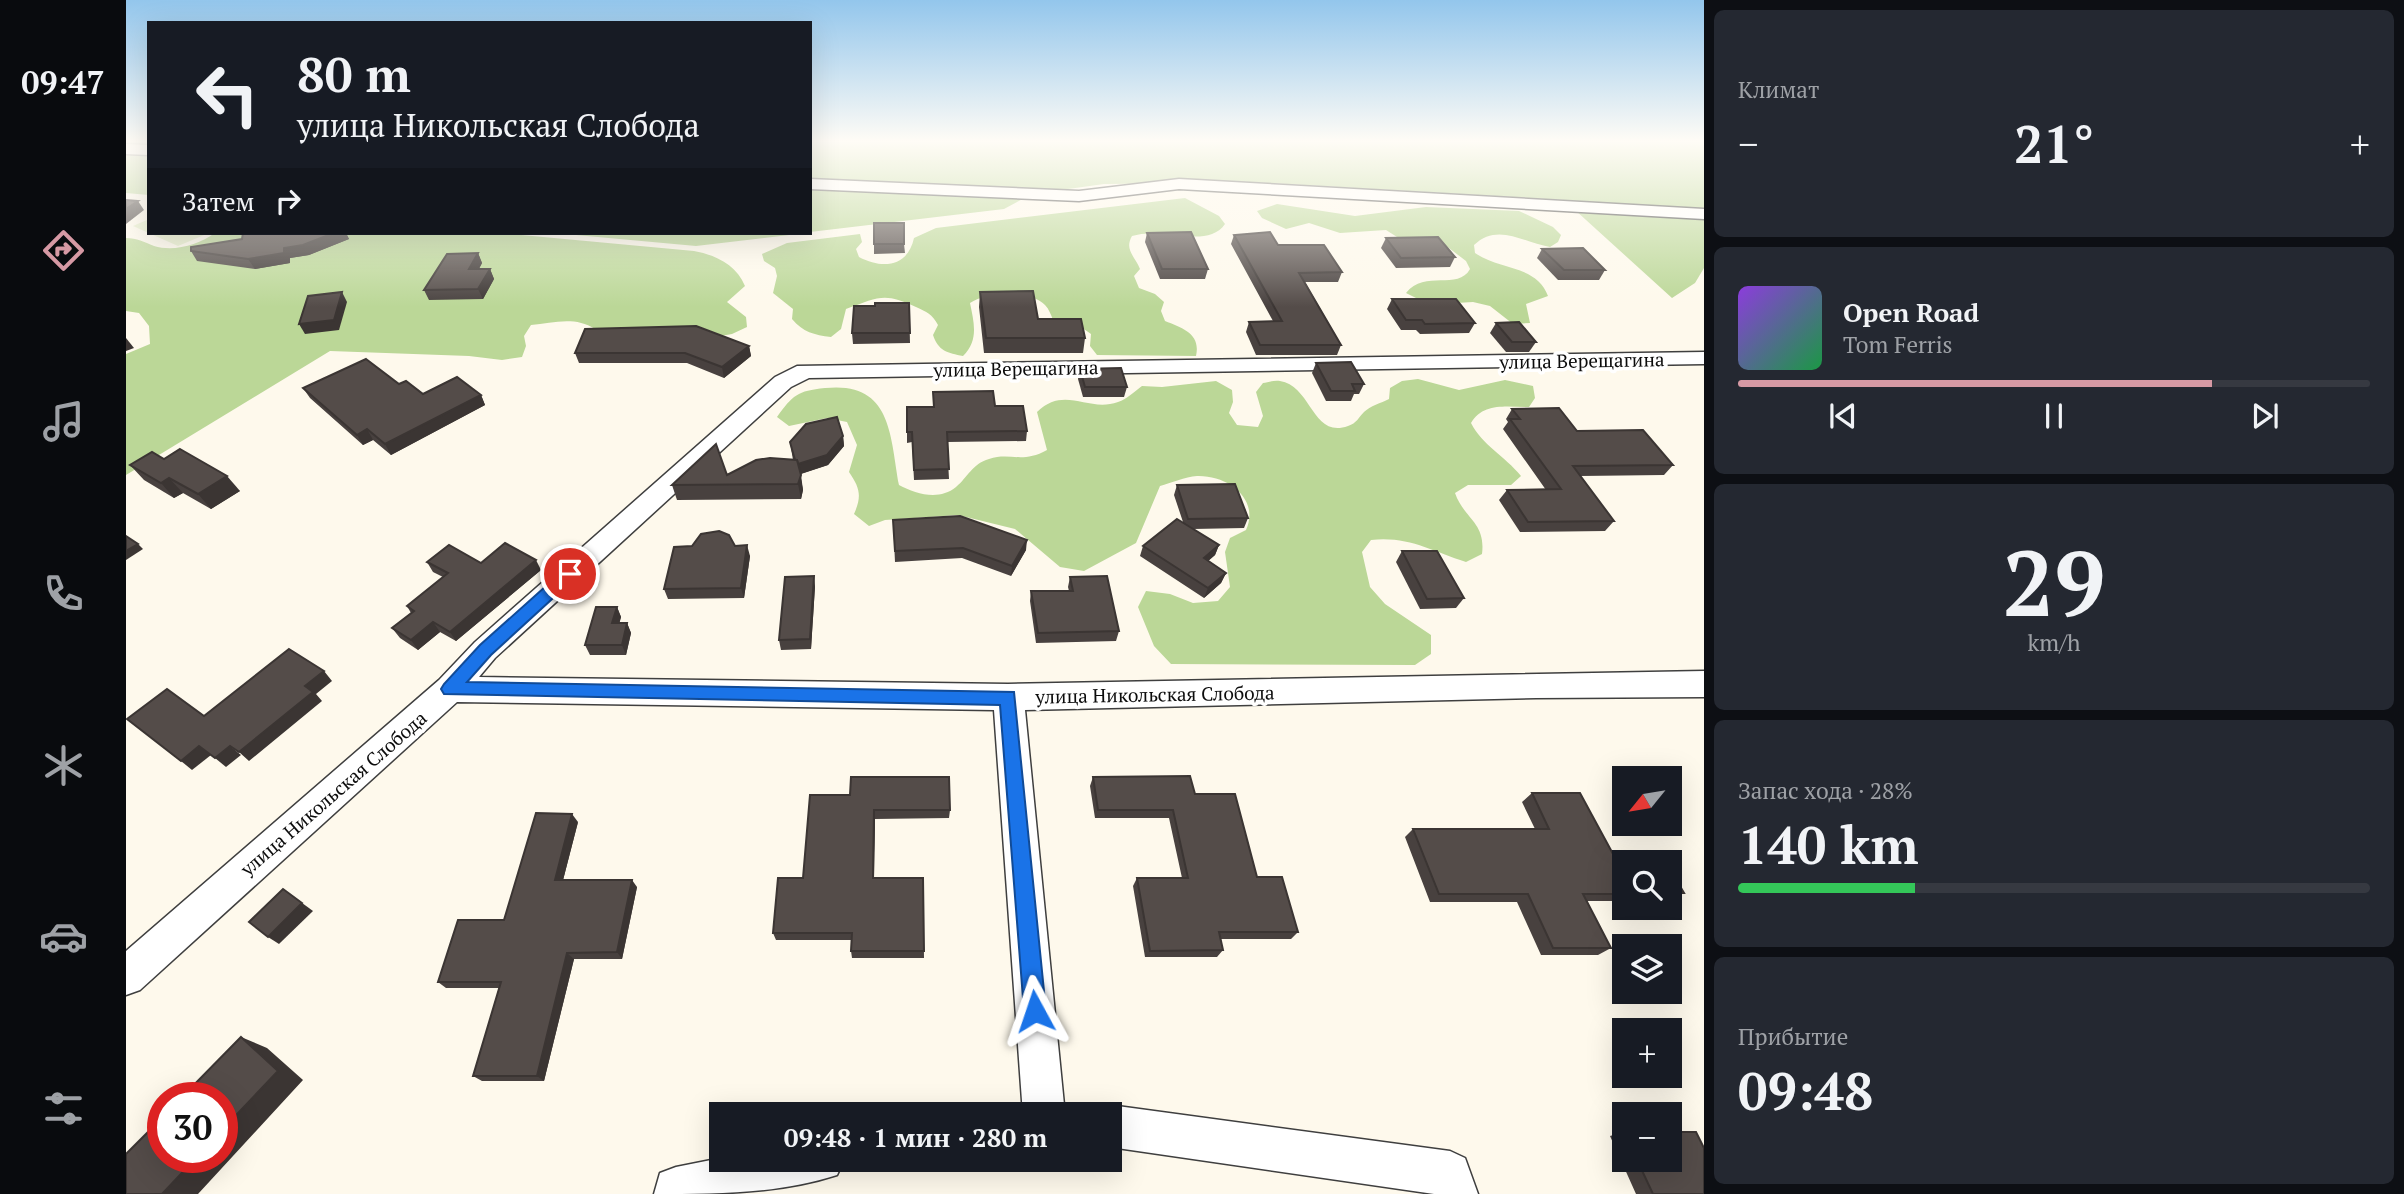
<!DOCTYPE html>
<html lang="ru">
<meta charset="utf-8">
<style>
:root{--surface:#171b24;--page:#242831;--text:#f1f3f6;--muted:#9ea1a6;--line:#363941;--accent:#d699a4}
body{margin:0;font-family:"PT Serif",serif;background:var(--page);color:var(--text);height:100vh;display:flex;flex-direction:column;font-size:26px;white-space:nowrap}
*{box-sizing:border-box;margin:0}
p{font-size:23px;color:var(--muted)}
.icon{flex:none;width:38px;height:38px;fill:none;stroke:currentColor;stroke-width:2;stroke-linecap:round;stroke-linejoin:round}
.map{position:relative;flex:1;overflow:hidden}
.drawer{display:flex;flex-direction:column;gap:10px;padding:10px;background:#0d0f14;width:700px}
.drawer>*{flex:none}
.banner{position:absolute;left:21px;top:21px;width:665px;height:214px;border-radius:0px;box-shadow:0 7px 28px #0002;background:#171b24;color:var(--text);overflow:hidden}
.needle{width:46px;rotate:240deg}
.controls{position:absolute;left:1486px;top:766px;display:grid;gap:14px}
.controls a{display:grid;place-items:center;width:70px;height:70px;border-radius:0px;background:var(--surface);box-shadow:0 7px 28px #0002;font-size:35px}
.speed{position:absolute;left:21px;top:1082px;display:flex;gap:14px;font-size:35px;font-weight:700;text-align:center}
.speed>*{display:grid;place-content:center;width:91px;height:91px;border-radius:50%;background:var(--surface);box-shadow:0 7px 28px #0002;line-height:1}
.speed .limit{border:10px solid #d22;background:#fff;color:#111}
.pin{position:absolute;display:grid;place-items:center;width:60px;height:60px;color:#fff;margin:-30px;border:4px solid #fff;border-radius:50%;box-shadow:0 2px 7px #0007}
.me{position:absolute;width:77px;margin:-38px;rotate:355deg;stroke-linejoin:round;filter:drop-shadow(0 0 5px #0008)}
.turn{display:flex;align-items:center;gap:24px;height:147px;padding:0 35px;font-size:32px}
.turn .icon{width:91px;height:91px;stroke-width:2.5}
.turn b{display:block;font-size:49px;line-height:60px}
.then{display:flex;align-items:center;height:66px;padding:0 35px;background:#0003;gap:14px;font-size:26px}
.big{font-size:52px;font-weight:800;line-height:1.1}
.drawer .tile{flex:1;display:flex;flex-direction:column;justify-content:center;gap:10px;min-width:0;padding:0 24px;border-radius:10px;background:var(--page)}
.drawer .dial{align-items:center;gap:0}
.dial b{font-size:91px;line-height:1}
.song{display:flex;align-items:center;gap:21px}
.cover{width:84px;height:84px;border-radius:10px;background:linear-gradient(135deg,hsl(270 70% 55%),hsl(140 70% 35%))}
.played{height:7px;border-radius:4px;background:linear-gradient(90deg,var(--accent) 75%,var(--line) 75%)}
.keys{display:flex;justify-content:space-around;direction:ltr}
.heat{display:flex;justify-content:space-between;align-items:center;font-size:38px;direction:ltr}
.charge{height:10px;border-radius:5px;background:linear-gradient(90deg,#34c759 28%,var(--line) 0)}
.trip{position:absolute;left:583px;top:1102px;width:413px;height:70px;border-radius:0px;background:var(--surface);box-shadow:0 7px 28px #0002;font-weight:800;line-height:70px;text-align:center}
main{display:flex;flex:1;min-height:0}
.menu{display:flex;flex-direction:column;width:126px;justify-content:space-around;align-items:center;background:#090b0e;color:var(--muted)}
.menu .icon{width:49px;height:49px}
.menu .on{color:var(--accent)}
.menu b{font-size:32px;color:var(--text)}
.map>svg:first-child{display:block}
</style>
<main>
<nav class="menu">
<b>09:47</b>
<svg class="icon on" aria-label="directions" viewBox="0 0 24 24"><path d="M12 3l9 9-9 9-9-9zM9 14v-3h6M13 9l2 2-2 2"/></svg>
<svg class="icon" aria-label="music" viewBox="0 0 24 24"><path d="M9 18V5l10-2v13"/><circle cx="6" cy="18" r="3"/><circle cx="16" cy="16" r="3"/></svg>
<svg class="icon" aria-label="phone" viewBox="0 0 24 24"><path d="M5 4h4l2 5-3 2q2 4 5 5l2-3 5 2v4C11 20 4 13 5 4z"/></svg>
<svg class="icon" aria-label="climate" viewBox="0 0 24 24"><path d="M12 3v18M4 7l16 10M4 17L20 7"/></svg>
<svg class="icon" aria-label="car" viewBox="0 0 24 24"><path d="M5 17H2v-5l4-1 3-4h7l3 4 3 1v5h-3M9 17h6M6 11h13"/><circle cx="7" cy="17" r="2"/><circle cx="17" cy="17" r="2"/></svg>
<svg class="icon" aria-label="filters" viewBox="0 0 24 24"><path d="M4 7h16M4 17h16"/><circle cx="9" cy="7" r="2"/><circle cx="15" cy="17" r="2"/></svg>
</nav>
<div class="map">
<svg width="1578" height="1194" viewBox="0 0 1578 1194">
<rect width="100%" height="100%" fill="#fef9ec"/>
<g fill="#bbd797">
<path d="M0,140H23V195L0,193Z"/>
<path d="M684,140L1578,141V268L1569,283L1546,298L1438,200L1126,182L1084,183L978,184L906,194L878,209L684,232Z"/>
<path d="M1059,198L1093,216L1099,224C1081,250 1037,226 1006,236C998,250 1009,256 1014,269L1008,276L1013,288L1029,294L1038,302L1035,311L1039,321C1057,328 1075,334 1070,356L971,355L964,346L965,334L955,327L927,320C925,315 923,309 919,305C904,289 861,292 844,303C848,323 853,340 837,356C822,353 812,351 807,335L812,325C806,314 801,312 790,307C758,292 753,297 720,309L715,329L705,337C688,335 677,332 666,319L667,309L647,293L651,276L649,268L638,261L636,254L661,243L734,234L736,242L730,249L733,257C758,270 782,266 788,238L810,228Z"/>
<path d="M1151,204L1229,216L1300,207L1393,211L1427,227L1435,235L1432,242L1424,247C1398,243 1372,222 1348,245L1349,253C1373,270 1411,265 1422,296L1400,304L1404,323L1387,324L1364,306L1347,302L1312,304L1294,300L1280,293C1299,269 1332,291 1344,269L1340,261L1319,245L1304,240L1271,237L1260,230L1214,233L1183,223L1160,229L1136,218L1131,211Z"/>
<path d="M89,233H375L568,251C589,255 610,264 619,286L601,302L620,317L621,327L606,334L589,337L469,329C449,316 427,323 405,325L398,336L400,346L396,357L376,360L343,356L204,351L0,475V354L24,344L23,326L13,313L0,311V238C11,238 18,242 28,246C48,252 72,245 89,233Z"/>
<path d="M428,233H680L570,246Z"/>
<path d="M1292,379L1333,390L1379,380L1407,386L1409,398L1403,407C1381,407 1357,402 1345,423C1356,445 1379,456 1395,476L1385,485H1342L1329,493C1338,519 1360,522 1356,554L1340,562C1305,551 1283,536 1245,540L1236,552L1244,587L1259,604L1305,635V654L1289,665L1045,664L1028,646L1012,607L1020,591L1044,594L1067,603L1092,601L1104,587L1099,552L1104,538L1120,530C1134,499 1102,475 1071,476C1059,477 1045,483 1034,486L1010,543L958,571L934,567L889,529L832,515L759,520L743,526L728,514C736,496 734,488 723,472L731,445L721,422L701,418L663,426L651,417C667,395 671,391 699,388C766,381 764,435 773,485C790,494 813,501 830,487C842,477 846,464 863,459C884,452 896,464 921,450L911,412C939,385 962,413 992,402C1001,399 1009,391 1016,386L1036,387L1090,381L1106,390L1107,402L1103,413L1111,425L1132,427L1137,416L1130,392L1137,383C1142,382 1149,380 1154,381C1186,386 1186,439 1222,426C1231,423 1232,418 1238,412C1244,406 1255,403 1263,399L1264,388L1276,381Z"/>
</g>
<path fill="#e5eec9" d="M23,219V233H83L52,246L7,226Z"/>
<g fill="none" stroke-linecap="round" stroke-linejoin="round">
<g stroke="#3f3f3f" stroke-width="3">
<g id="street">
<path d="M0,144L23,145V155L0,154Z"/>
<path d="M684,179L953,191L1053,179L1578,209V219L1053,189L953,201L684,189Z"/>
<path d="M1578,352V364L683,378L665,387L369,658L353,677L882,684L1578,671V697L1410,698L899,710L939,1115H897L868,710L331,702L14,990L0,995V951L313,680L349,642L649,377L671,366Z"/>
<path d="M984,1105L1324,1151L1339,1158L1352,1194H1308L984,1147V1115H967L969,1111Z"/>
<path d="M595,1158V1160H718L711,1175C653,1194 589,1194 528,1194L534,1173L550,1167Z"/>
</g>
</g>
<use href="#street" fill="#fff" fill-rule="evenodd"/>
</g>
<g fill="#48413f">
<path d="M117,233H220L223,239L183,255L164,258V263L129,269L71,261L65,251L116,239Z"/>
<path d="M1021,233L1082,269L1079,279H1034L1019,242Z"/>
<path d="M1108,235L1216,272L1212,282H1179L1215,345L1211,355H1130L1120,332L1123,322L1147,321L1105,244Z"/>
<path d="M1260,238L1329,257L1324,267L1270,268L1255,248Z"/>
<path d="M748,244H778L779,253L748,254Z"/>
<path d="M1416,249L1479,270L1473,280H1432L1411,258Z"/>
<path d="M352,253L356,263L353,269H364L368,279L357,299L303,300L298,290Z"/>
<path d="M854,292L912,319L959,338L957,353H858L853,307Z"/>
<path d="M1266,299L1349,323L1343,333L1294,334L1290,330H1275L1261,309Z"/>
<path d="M783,303L784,343L727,344L726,333L749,306Z"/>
<path d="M1370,323L1410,342L1403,352H1380L1364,333Z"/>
<path d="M623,346L625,356L598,378L561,363H453L449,353Z"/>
<path d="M1190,363L1238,384L1233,394H1228L1225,401H1200L1186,373Z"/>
<path d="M954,369L1001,387L998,397H957L952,379Z"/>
<path d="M273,384L297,394L355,395L359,405L265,455L247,440L237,445L184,398L177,388Z"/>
<path d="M807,392L869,406L901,431L900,441L821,442L823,479L788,480L786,442L781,443V407H807Z"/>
<path d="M1386,409L1451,431L1547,465L1538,475L1454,476L1488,521L1479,531L1394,532L1373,500L1381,490H1420L1377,429L1382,422L1380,419Z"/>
<path d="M717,436L718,446L702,465L674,474L677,490L675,499L551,500L546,485L601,475L667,460L664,442Z"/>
<path d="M38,459L114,491L85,509L57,493L48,498L18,480L4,465Z"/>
<path d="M1051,485L1122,518L1118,528L1067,529L1093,545L1089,555L1082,561L1100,573L1095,583L1078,598L1014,556L1017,546L1057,522L1048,495Z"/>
<path d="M767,520L900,550L885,576L836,558L769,562Z"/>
<path d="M609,546L624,556L618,598L542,599L538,589Z"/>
<path d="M1276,551L1338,598L1330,608L1294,609L1270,562Z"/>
<path d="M301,562L355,563L415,570L330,641L314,632L292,650L274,638L266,628L285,613L281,606L317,577L307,572Z"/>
<path d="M944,577L993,631L990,641L910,643L904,601L905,591H943L942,587Z"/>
<path d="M689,586L685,649L655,650L653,640Z"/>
<path d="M491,607L495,617L493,623H501L505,633L500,655H464L459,645Z"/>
<path d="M967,777L1069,794L1172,932L1165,939H1094L1097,950L1091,957H1019L1007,886L1011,878H1056L1043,818H969L964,786Z"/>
<path d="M1406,793L1498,863V901H1461L1485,948L1472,955H1415L1391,902H1304L1279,837L1287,829H1409L1396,802Z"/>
<path d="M684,795L824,810L823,818L749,819L748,878H797L798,958H726L725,951L726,940H650L647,933L677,878Z"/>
<path d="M452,822L437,880L511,887L496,959H448L418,1081H356L347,1076L373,988H320L312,982L378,920Z"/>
<path d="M1544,869L1558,893L1544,901Z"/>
<path d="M1498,1132V1160H1544L1578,1194H1510L1484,1136Z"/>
</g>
<g fill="#3b3533">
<path d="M12,201L18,210L0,224V209Z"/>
<path d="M208,233H220L223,239L183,255L164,258V263L129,269L122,259Z"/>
<path d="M352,253L356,263L347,279L343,269Z"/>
<path d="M364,269L368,279L357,299L352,289Z"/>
<path d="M216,292L221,302L213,330L179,334L173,324Z"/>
<path d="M0,338L8,348L0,351Z"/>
<path d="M623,346L625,356L598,378L596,367Z"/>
<path d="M355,395L359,405L265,455L259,444Z"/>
<path d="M241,429L247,440L237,445L231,435Z"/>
<path d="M717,436L718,446L702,465L672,475L670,465Z"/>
<path d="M675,475L677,490L675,499L672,484Z"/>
<path d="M101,476L114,491L85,509L72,494Z"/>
<path d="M43,478L57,493L48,498L35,483Z"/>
<path d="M901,540L900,550L885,576L886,566Z"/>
<path d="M12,544L17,549L0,560V551Z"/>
<path d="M621,545L624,556L618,598L615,588Z"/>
<path d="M1093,545L1089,555L1074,568L1078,558Z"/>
<path d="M410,560L415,570L330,641L324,632Z"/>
<path d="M1100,573L1095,583L1078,598L1082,588Z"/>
<path d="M688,576L689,586L685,649L684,639Z"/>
<path d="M491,607L495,617L491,633L486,623Z"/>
<path d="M307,622L314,632L292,650L285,640Z"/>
<path d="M501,623L505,633L500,655L496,645Z"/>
<path d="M198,671L206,681L190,694L196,701L123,761L113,752L179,686Z"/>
<path d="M73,746L85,755L66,770L55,761Z"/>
<path d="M104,746L115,755L100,767L89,758Z"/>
<path d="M748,810L749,819L747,886V878Z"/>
<path d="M446,814L452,822L435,888L429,880Z"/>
<path d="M506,880L511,887L496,959L491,952Z"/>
<path d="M157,889L187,911L153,944L142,937Z"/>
<path d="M441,953L448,959L418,1081L411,1076Z"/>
<path d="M115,1037L141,1048L177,1080L72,1194H36L71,1157H96V1130Z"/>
</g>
<g fill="#544c49" stroke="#3b3533" stroke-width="2">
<path d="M0,200L12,201L0,209Z"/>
<rect x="748" y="223" width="30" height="21"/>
<path d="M1065,232L1082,269H1036L1021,233Z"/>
<path d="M1144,232L1152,245H1198L1216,272L1173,273L1215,345H1134L1123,322L1156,321L1108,235Z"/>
<path d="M117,233H208L177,245L158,248V253L122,259L65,251V247L116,239Z"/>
<path d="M1312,237L1329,257L1275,258L1260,238Z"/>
<path d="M1457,248L1479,270H1438L1416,249Z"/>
<path d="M352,253L343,269H364L352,289L298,290L321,254Z"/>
<path d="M907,291L912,319H955L959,338H860L854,292Z"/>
<path d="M216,292L208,320L173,324L182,296Z"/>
<path d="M1266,299H1330L1349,323L1299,324L1296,320H1280Z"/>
<path d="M749,303H783L784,333H726L728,306H749Z"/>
<path d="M1393,322L1410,342H1386L1370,323Z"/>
<path d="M570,326L623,346L596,367L559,353H449L459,329Z"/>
<path d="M240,359L273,384L280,381L297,394L331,377L355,395L259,444L241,429L231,435L177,388Z"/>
<path d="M1225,362L1238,384H1226L1229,391H1205L1190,363Z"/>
<path d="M995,368L1001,387H959L954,369Z"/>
<path d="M867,391L869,406H897L901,431L821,432L823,469L788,470L786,432H781V407H808L807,392Z"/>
<path d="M1433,408L1451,431L1517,430L1547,465L1447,466L1488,521L1402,522L1381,490L1435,489L1384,419H1394L1386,409Z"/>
<path d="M711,417L717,436L701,455L672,464L671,460H669L664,442L680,424Z"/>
<path d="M590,444L601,475L630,460L644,458L671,460L675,475L672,484L546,485Z"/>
<path d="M54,449L101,476L72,494L43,478L35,483L4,465L26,452L38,459Z"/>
<path d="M1109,484L1122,518L1062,519L1051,485Z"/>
<path d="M834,516L901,540L886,566L837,548L769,551L767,520Z"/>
<path d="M1051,519L1093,545L1078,558L1100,573L1082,588L1017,546Z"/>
<path d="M593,531L603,535L609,546L621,545L615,588L538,589L548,547L566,546L575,534Z"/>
<path d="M0,536L12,544L0,551Z"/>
<path d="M379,543L410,560L324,632L307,622L285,640L266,628L288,611L281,606L322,573L301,562L323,545L355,563Z"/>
<path d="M1276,551H1311L1338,598L1301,599Z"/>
<path d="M688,576L684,639L653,640L659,577Z"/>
<path d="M981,576L993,631L912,633L905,591H947L944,577Z"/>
<path d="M470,607H491L486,623H501L496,645H459Z"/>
<path d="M163,649L198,671L179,686L187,692L113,752L104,746L89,758L73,746L55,761L1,719L41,689L78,716Z"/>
<path d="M1064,776L1069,794H1109L1131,877H1156L1172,932H1093L1097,950L1024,951L1011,878H1062L1047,810H972L967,777Z"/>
<path d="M725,777H823L824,810H748L747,878H797L798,951H725L726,933H647L652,878H677L684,795H724Z"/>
<path d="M1406,793H1454L1487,854L1535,853L1540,863H1498V894H1457L1485,948H1427L1402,894H1313L1287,829H1423Z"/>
<path d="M410,813L446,814L429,880H506L491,952L441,953L411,1076H347L375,982H312L332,920H378Z"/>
<path d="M1544,869L1558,893H1544Z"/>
<path d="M157,889L176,903L142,937L123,922Z"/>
<path d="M115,1037L152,1071L96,1130V1097H56Z"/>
<path d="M37,1117V1157H71L36,1194H0V1154Z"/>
<path d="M1544,1132H1570L1578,1148V1194H1527L1511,1160H1544Z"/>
</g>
<linearGradient id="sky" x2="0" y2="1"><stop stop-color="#93c6ec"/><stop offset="0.46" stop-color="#fffcf6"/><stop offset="1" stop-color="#fffcf6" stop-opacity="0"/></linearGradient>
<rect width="1578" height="307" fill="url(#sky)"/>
<path fill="#1a73e8" stroke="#114b97" stroke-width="2" d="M444,568L452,574L449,578L365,655L341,682L888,692L920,1011L917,1019L909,1022L901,1019L898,1011L874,705L318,694L315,689L318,684L354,645L438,570Z"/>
<g text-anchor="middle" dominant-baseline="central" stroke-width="7" stroke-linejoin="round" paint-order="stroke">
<g font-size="19" fill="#0c0c0c" stroke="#fff">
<text transform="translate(1456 360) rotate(-1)">улица Верещагина</text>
<text transform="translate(890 368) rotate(-1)">улица Верещагина</text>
<text transform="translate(1029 694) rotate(-1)">улица Никольская Слобода</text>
<text transform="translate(207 793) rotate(-41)">улица Никольская Слобода</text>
</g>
</g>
</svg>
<div class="controls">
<a><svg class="needle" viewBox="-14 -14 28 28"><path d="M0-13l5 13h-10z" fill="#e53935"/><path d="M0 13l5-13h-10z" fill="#9ea1a6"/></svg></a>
<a><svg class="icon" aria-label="search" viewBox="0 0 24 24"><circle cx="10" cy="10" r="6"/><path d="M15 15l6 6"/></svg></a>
<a><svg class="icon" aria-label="layers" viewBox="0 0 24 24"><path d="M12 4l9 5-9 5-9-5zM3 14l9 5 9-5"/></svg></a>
<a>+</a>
<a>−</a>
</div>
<div class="speed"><div class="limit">30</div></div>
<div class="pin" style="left:444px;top:574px;background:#d93025"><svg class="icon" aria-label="arrive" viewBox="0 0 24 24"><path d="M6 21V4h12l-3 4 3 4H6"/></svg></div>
<svg class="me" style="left:909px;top:1011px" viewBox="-20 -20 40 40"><path d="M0-17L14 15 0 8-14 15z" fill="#1a73e8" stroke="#fff" stroke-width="4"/></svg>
<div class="trip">09:48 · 1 мин · 280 m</div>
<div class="banner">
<div class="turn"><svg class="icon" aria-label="left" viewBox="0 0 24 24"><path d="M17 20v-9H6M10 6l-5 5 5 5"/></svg><div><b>80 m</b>улица Никольская Слобода</div></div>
<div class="then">Затем<svg class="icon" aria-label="right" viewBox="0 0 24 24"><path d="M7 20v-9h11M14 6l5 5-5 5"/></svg></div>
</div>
</div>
<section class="drawer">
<div class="tile"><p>Климат</p>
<div class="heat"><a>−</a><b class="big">21°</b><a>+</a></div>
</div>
<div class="tile">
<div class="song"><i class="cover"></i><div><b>Open Road</b><p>Tom Ferris</p></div></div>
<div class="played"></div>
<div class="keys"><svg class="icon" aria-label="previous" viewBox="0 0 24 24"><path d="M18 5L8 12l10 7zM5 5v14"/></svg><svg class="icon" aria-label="pause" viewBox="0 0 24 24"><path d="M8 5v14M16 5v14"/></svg><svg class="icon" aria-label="next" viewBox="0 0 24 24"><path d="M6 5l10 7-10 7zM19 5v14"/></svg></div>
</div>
<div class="tile dial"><b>29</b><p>km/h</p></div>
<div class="tile"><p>Запас хода · 28%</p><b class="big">140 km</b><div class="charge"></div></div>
<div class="tile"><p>Прибытие</p><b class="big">09:48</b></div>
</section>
</main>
